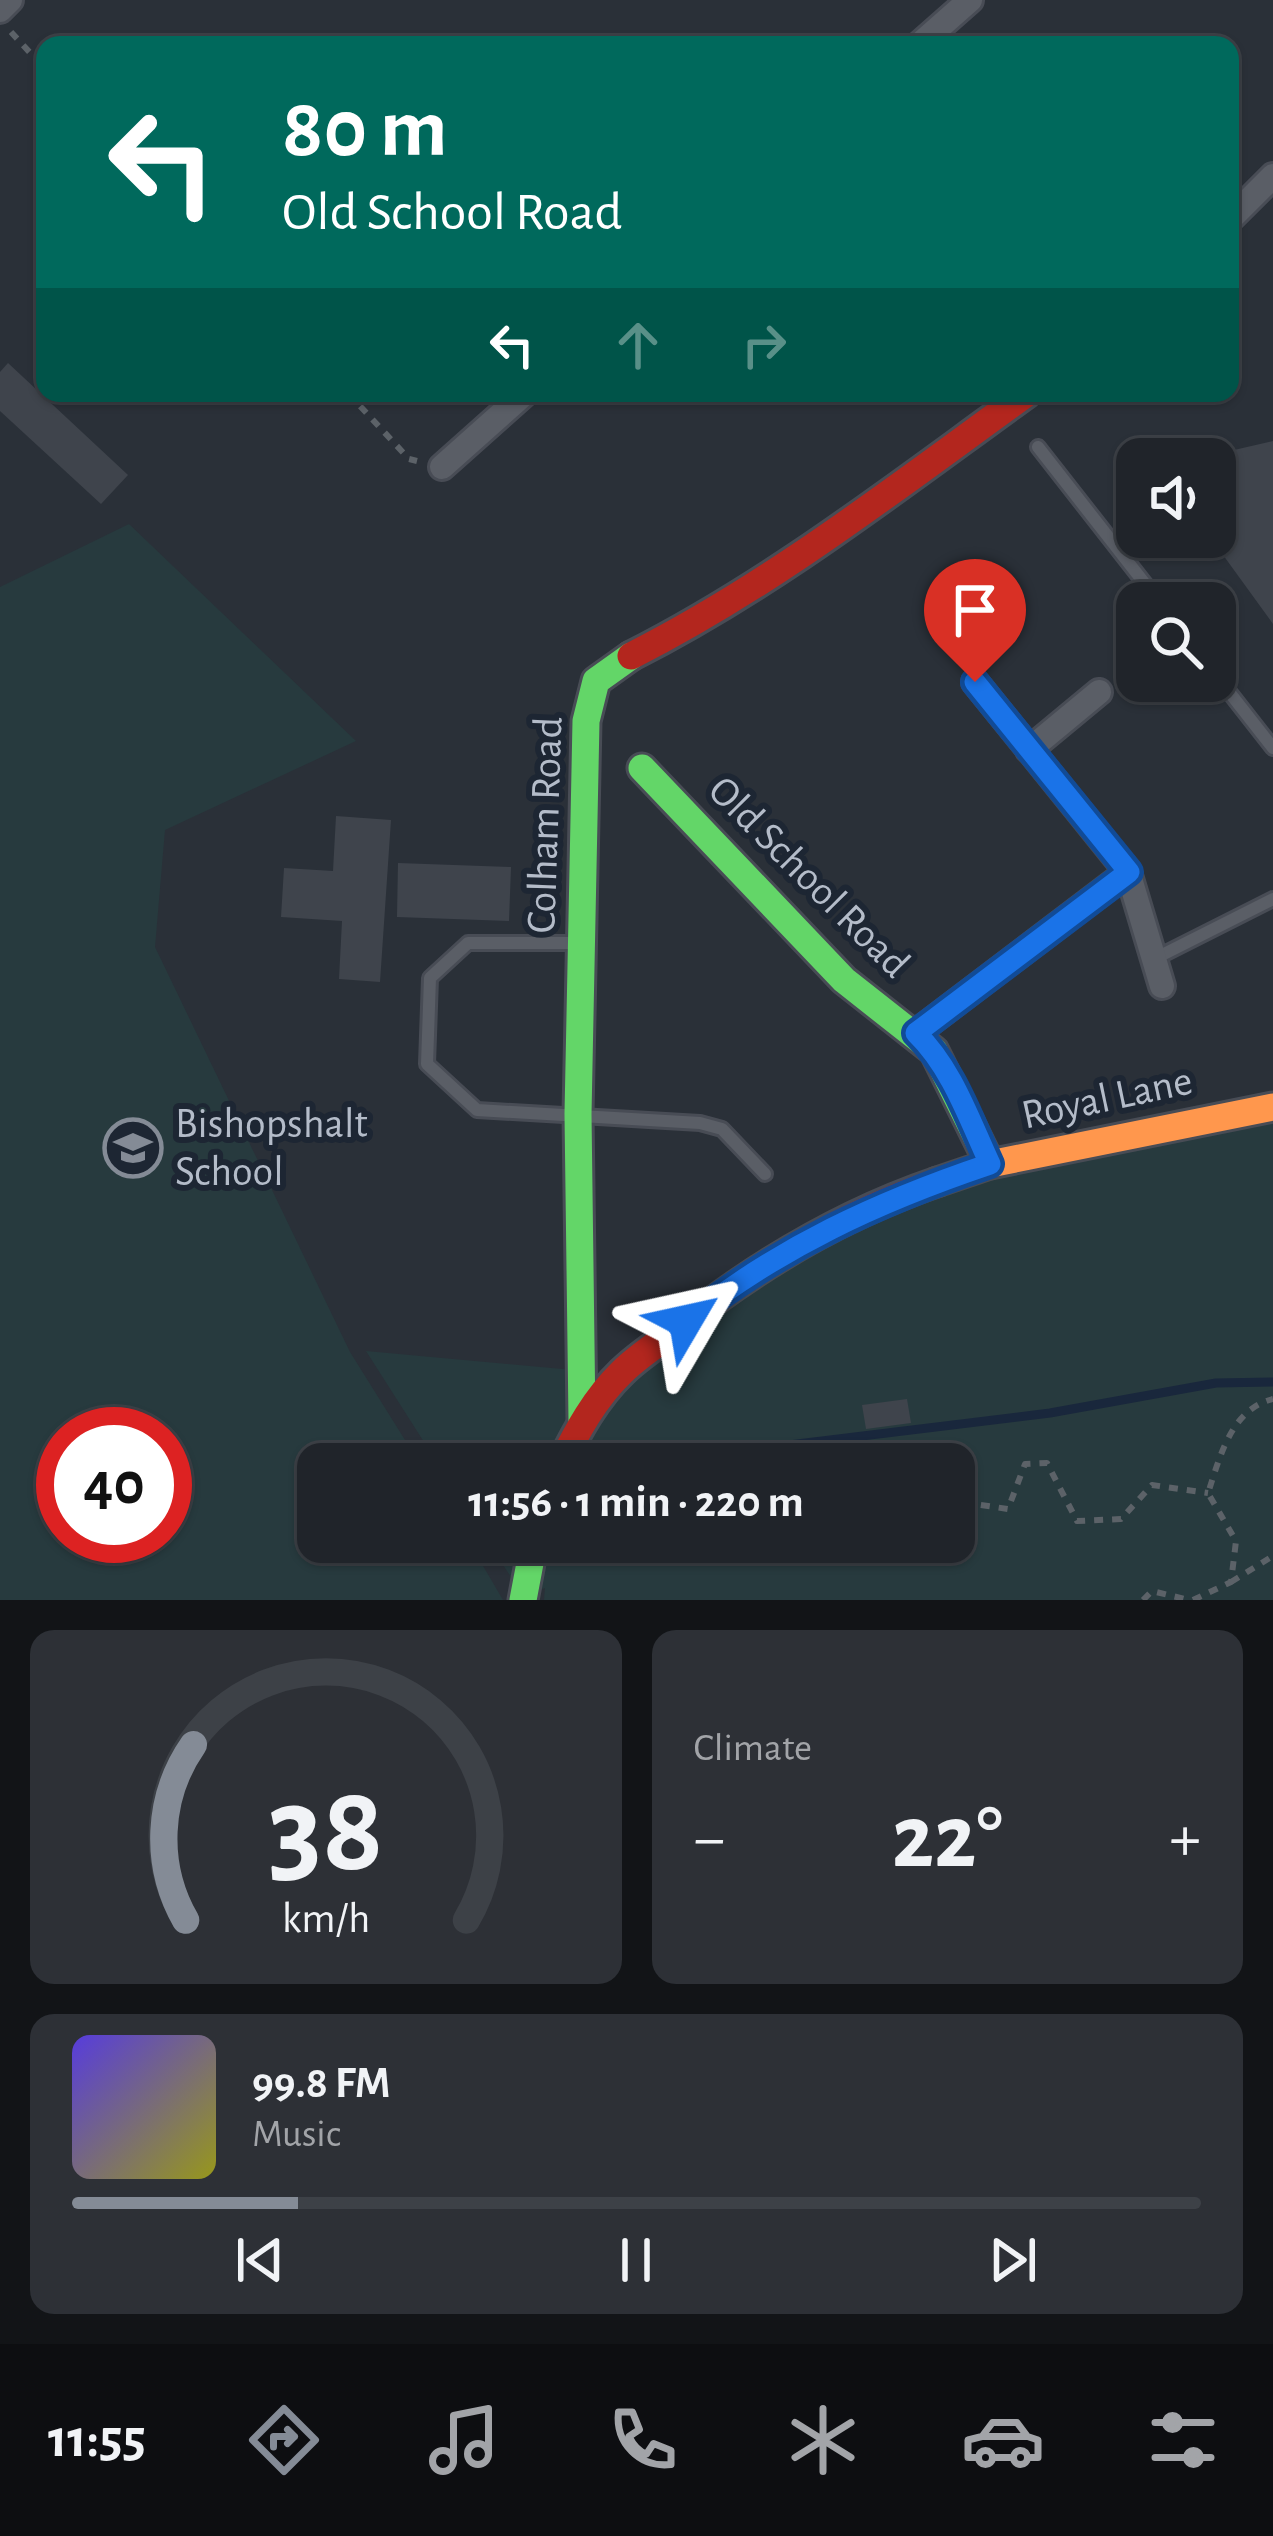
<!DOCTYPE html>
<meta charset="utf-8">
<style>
:root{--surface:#20242a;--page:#2d3036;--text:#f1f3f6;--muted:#a2a4a8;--line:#3d4147;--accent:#848b96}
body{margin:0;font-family:"Alegreya Sans",sans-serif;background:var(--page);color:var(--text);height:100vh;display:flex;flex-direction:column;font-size:45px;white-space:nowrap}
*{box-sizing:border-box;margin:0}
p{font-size:39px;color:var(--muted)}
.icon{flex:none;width:66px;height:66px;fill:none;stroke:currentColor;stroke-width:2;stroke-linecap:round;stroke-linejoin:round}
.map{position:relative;height:1600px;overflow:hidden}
.sheet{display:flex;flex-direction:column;gap:30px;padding:30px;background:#121417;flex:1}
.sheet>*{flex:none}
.banner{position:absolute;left:36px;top:36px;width:1203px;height:366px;border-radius:24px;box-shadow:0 3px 9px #0004,0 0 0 3px var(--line);background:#00695c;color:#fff;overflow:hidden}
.fabs{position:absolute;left:1116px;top:438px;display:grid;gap:24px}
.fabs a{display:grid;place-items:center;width:120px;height:120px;border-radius:24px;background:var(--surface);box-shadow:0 3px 9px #0004,0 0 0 3px var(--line);font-size:60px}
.speed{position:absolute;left:36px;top:1407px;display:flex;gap:24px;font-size:60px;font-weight:700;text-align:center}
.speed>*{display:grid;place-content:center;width:156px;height:156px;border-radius:50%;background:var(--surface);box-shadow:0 3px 9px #0004,0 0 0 3px var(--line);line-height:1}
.speed .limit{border:18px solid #d22;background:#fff;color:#111}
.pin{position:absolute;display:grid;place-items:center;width:102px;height:102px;color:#fff;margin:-123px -51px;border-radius:50% 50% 50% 0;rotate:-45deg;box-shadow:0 0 12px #0007}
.pin .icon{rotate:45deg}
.me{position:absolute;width:132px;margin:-66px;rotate:54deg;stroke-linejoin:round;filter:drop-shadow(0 0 9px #0008)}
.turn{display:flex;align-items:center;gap:42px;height:252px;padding:0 48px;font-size:54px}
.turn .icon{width:156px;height:156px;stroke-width:2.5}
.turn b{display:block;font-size:84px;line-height:102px}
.lanes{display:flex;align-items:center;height:114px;padding:0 48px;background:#0003;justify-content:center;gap:60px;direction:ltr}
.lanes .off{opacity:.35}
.big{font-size:90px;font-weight:700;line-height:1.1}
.sheet .widget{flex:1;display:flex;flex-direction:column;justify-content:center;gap:18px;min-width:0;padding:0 42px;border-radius:24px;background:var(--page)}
.sheet .dial{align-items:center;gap:0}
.dial svg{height:312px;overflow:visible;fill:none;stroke:var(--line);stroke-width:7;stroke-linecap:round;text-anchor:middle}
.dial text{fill:var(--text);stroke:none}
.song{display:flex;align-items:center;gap:36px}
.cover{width:144px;height:144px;border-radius:18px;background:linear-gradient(135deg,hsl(250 70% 55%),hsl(60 70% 35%))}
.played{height:12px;border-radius:6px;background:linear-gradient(90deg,var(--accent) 20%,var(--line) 20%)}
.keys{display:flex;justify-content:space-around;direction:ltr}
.heat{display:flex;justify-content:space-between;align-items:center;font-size:66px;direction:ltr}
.sheet .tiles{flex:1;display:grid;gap:30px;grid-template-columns:1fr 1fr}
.widget:last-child{grid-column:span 2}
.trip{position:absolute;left:297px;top:1443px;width:678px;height:120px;border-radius:24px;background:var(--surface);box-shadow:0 3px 9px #0004,0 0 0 3px var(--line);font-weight:700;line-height:120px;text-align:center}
.dock{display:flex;height:192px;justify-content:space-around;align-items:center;background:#0d0e11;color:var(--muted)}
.dock .icon{width:84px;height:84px}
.dock .active{color:var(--accent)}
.dock b{font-size:54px;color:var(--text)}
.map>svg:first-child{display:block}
</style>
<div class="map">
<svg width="1273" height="1600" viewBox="0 0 1273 1600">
<rect width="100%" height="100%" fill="#2a3038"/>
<g fill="#273a3e" fill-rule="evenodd">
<path d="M129,524L356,741L165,830L155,947L350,1352L420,1464H318V1542H469L503,1600H0V587ZM63,1434H165V1536H63Z"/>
<path d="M1273,1107V1600H544L545,1588L524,1597L488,1542H954V1464H438L366,1351L595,1372L611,1383L896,1196Z"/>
</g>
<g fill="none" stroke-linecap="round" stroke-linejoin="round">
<path stroke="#19273c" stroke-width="9" d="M679,1464L723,1453L1050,1413L1216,1383L1273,1382"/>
</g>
<g fill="#3f444c">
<path d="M8,363L128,475L101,504L0,411V372Z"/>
<path d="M1273,441V624L1210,537H1215V512L1234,505L1221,453Z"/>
<path d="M336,816L391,820L380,982L339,979L342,921L281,917L284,868L333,871Z"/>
<path d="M398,863L511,867L509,921L397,917Z"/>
<path d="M907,1399L911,1423L866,1429L862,1405Z"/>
</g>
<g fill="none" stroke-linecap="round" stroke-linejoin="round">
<g stroke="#484c55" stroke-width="18">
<g id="lane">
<path d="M1038,447L1160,603"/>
<path d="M1215,674L1273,748"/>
<path d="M575,943H468L430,978L427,1064L477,1110L700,1123L722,1129L765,1174"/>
<path d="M1154,959L1273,899"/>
</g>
</g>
<g stroke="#484c55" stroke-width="30">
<g id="street">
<path d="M0,10L10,0"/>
<path d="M919,45L970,0"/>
<path d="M1230,219L1273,176"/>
<path d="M442,467L525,393"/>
<path d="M975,682L1128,872L1162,986"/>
<path d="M1029,750L1099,692"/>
<path d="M916,1033L1128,872"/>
</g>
</g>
<g stroke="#484c55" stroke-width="33">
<g id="fast">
<path d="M642,768L844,980L934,1051L990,1164"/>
<path d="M582,1421L578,1114L586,721L596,681L631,656"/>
<path d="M523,1600L534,1542"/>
</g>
</g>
<g stroke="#484c55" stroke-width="33">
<path id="slow" d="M937,1182L990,1164L1273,1107"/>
</g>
<g stroke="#484c55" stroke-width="33">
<g id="jam">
<path d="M631,656C773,584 898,486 1027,393"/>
<path d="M561,1464C577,1431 595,1398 622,1372C637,1357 656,1345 673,1332C753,1268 840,1215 937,1182"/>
</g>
</g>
<g stroke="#5c6268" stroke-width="6" stroke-dasharray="9 9" stroke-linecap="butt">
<path d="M11,32L45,69"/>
<path d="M348,393L409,459L417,461"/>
<path d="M955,1526L974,1504L1008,1509L1025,1464L1047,1463L1077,1521L1121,1519L1152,1485L1208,1493"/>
<path d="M1231,1582L1273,1556"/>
<path d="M1143,1600L1152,1591L1189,1600"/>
<path d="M1193,1600L1231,1582L1236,1541L1208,1493C1220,1457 1231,1409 1273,1399"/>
</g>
<use href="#lane" stroke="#5a5e66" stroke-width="12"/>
<use href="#street" stroke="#5a5e66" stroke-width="24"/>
<use href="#fast" stroke="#63d668" stroke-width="27"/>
<use href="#slow" stroke="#ff974d" stroke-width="27"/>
<use href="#jam" stroke="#b3261e" stroke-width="27"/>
</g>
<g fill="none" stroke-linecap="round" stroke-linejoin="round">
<g stroke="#114b97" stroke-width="30">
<path id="route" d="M686,1321C780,1247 877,1202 990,1164C969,1119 952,1068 916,1033L1129,872L975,682"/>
</g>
<use href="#route" stroke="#1a73e8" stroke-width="21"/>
</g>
<defs>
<g id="school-ring" transform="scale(3)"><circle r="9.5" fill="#1d2633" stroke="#848b96" stroke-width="1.5"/><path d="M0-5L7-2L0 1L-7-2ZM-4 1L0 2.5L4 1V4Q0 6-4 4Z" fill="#848b96"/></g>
</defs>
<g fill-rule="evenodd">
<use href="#school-ring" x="133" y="1148"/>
</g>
<g text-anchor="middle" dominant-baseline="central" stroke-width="12" stroke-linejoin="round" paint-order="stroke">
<g font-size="42" fill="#b4bcc9" stroke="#1d2633">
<text transform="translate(545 825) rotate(-88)">Colham Road</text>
<text transform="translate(809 877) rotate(45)">Old School Road</text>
<text transform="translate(1107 1098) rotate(-12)">Royal Lane</text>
</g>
<g font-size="42" fill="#b4bcc9" stroke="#1d2633" text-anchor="start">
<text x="175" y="1124">Bishopshalt<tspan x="175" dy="48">School</tspan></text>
</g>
</g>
</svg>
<div class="fabs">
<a><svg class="icon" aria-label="sound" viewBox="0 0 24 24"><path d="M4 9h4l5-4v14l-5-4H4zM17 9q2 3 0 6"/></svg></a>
<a><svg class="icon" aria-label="search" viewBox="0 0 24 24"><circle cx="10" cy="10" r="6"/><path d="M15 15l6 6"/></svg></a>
</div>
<div class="speed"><div class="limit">40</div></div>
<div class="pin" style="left:975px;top:682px;background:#d93025"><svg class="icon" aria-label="arrive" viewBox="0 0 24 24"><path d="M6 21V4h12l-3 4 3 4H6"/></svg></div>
<svg class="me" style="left:686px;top:1321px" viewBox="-20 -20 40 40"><path d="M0-17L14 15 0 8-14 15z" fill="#1a73e8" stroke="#fff" stroke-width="4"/></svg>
<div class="trip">11:56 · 1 min · 220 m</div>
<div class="banner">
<div class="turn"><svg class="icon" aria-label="left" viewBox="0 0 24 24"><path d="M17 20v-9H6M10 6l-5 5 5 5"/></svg><div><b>80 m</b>Old School Road</div></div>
<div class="lanes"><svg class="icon" aria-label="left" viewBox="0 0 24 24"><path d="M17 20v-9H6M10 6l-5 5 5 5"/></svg><svg class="icon off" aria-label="ahead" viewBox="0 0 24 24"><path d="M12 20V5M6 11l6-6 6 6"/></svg><svg class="icon off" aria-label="right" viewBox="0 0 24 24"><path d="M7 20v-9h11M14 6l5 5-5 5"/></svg></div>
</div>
</div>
<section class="sheet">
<div class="tiles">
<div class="widget dial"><svg viewBox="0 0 100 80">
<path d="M14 69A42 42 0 1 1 86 69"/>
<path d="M14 69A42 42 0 0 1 16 24" stroke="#848b96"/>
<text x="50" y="56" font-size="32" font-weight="700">38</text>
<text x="50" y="72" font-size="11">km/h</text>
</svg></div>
<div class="widget"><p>Climate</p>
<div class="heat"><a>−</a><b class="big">22°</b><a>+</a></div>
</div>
<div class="widget">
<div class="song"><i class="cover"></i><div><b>99.8 FM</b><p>Music</p></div></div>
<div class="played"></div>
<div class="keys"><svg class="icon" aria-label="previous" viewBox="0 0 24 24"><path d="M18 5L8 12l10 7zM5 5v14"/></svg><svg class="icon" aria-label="pause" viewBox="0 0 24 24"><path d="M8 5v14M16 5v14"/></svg><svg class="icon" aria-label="next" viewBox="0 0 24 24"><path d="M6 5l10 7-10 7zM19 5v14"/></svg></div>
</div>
</div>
</section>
<nav class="dock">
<b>11:55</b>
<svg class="icon active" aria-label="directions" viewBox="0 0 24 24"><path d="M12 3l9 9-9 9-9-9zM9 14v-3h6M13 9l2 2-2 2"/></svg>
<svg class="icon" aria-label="music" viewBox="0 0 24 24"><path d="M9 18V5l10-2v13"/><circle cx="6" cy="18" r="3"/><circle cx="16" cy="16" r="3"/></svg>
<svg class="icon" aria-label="phone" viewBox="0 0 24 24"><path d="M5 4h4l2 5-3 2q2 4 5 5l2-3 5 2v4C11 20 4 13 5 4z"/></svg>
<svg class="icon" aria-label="climate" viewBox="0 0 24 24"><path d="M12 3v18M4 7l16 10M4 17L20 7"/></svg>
<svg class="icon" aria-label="car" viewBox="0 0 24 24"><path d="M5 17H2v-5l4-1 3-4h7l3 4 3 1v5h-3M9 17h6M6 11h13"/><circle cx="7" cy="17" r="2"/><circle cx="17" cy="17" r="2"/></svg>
<svg class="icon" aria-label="filters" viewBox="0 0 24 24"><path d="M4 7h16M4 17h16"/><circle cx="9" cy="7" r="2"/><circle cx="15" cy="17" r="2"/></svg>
</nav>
